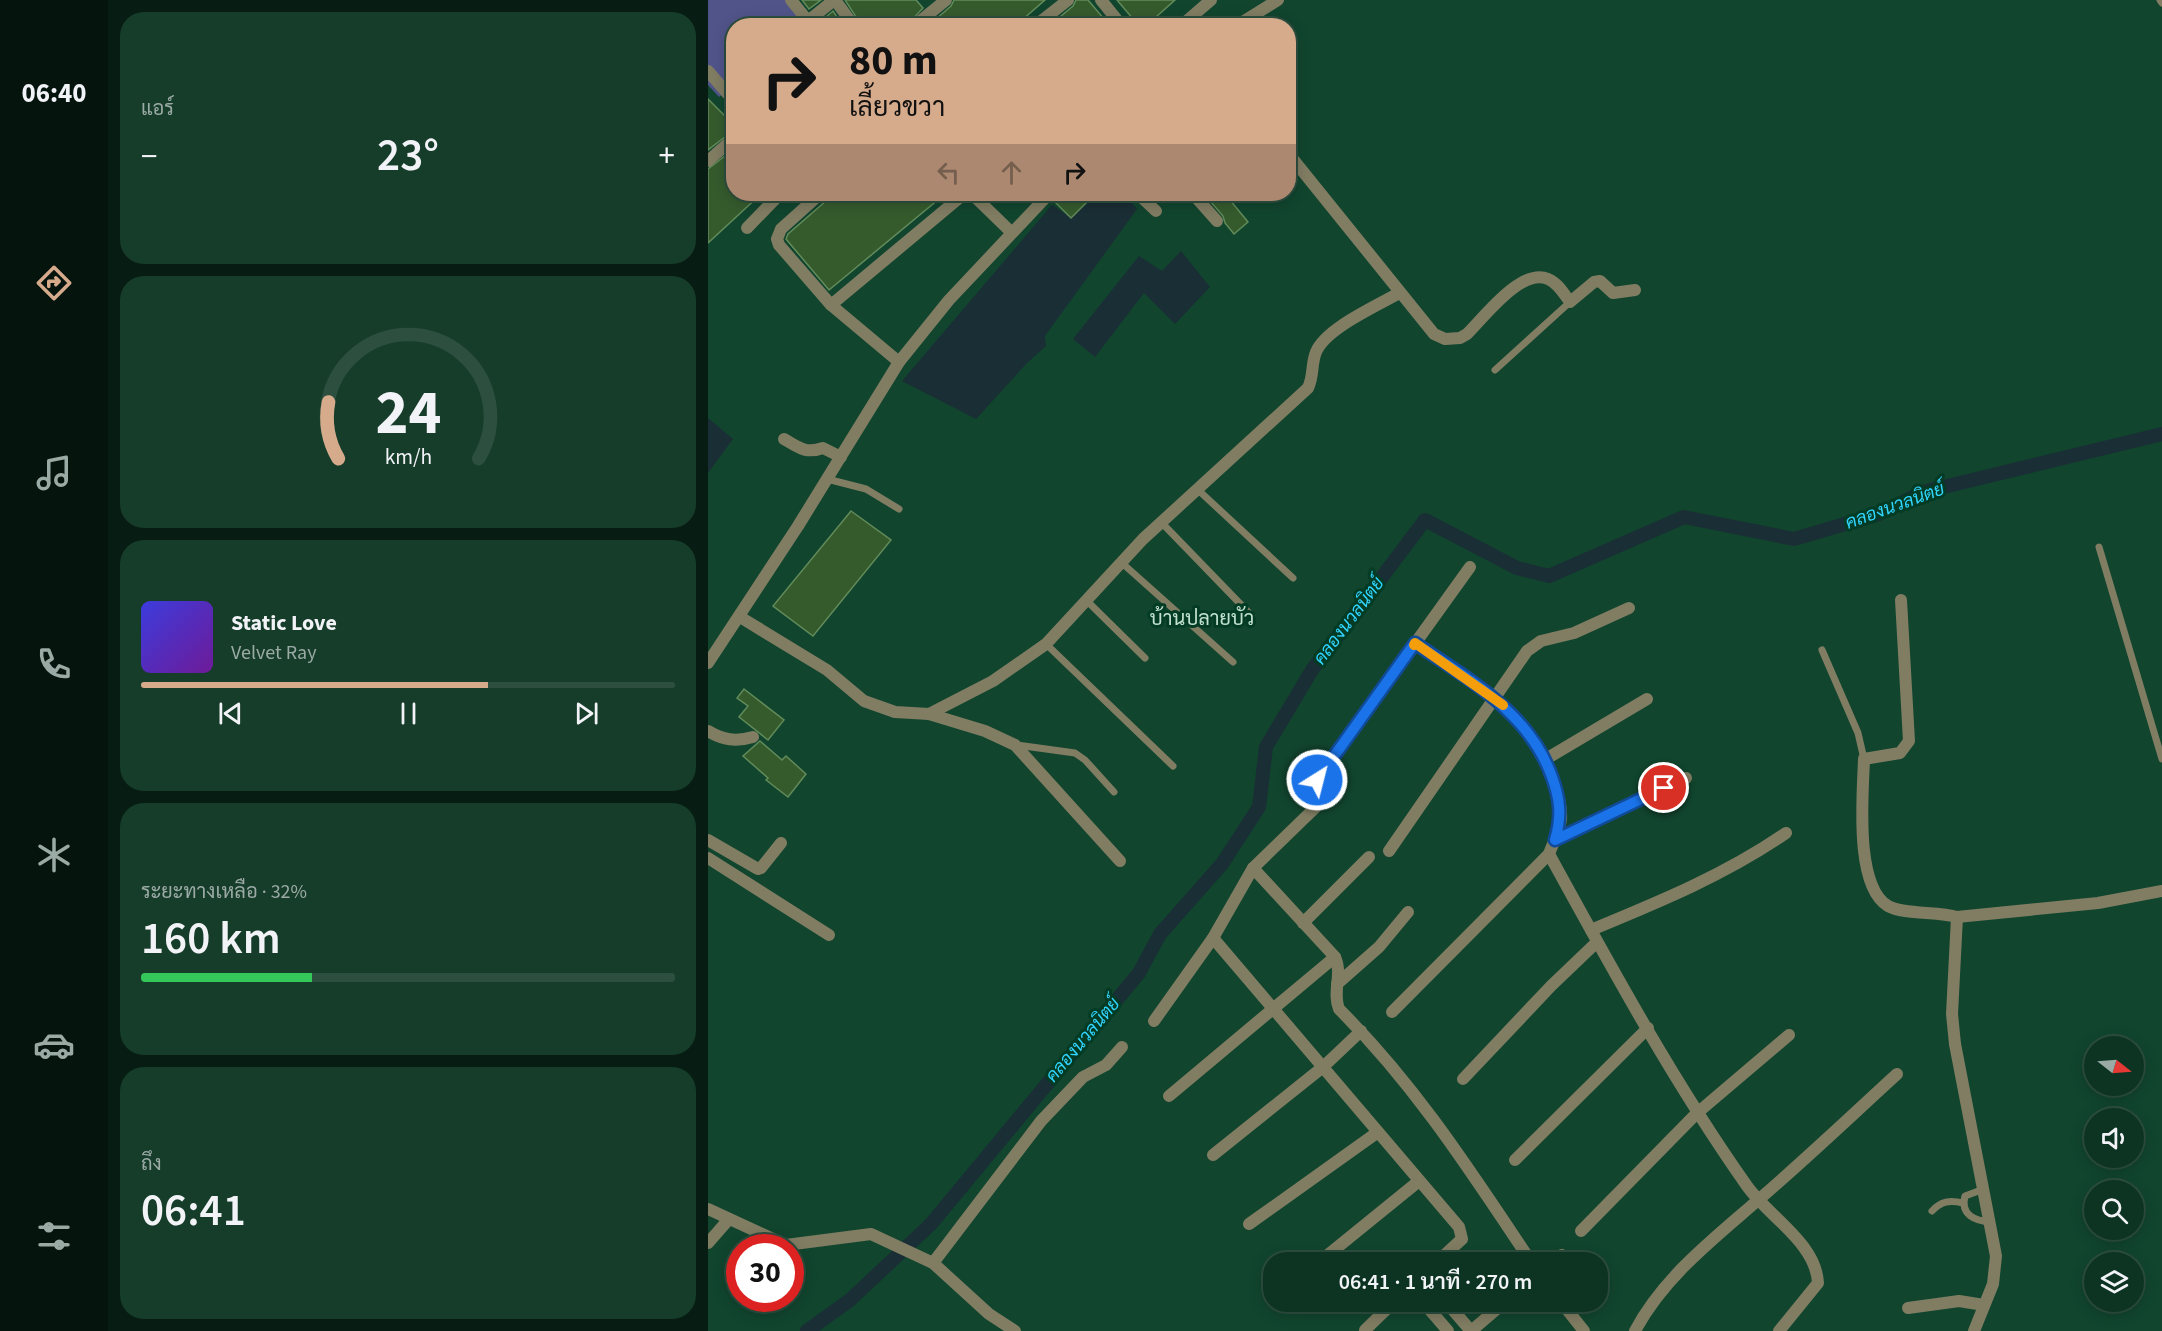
<!DOCTYPE html>
<html lang="th">
<meta charset="utf-8">
<style>
:root{--surface:#0d3422;--page:#163c2a;--text:#f1f3f6;--muted:#9aaaa5;--line:#2d4f40;--accent:#d6ab8b}
body{margin:0;font-family:"Source Sans 3",Sarabun,sans-serif;background:var(--page);color:var(--text);height:100vh;display:flex;flex-direction:column;font-size:22px;white-space:nowrap}
*{box-sizing:border-box;margin:0}
p{font-size:20px;color:var(--muted)}
.icon{flex:none;width:33px;height:33px;fill:none;stroke:currentColor;stroke-width:2;stroke-linecap:round;stroke-linejoin:round}
.map{position:relative;flex:1;overflow:hidden}
.sheet{display:flex;flex-direction:column;gap:12px;padding:12px;background:#071d13;width:600px}
.sheet>*{flex:none}
.guide{position:absolute;left:18px;top:18px;width:570px;height:183px;border-radius:24px;box-shadow:0 3px 15px #0003,0 0 0 2px var(--line);background:#d6ab8b;color:#111;overflow:hidden}
.needle{width:39px;rotate:107deg}
.controls{position:absolute;left:1376px;top:1036px;display:grid;gap:12px}
.controls a{display:grid;place-items:center;width:60px;height:60px;border-radius:50%;background:var(--surface);box-shadow:0 3px 15px #0003,0 0 0 2px var(--line);font-size:30px}
.speed{position:absolute;left:18px;top:1234px;display:flex;gap:12px;font-size:30px;font-weight:700;text-align:center}
.speed>*{display:grid;place-content:center;width:78px;height:78px;border-radius:50%;background:var(--surface);box-shadow:0 3px 15px #0003,0 0 0 2px var(--line);line-height:1}
.speed .limit{border:9px solid #d22;background:#fff;color:#111}
.pin{position:absolute;display:grid;place-items:center;width:51px;height:51px;color:#fff;margin:-26px;border:3px solid #fff;border-radius:50%;box-shadow:0 2px 6px #0007}
.me{position:absolute;width:66px;margin:-33px;rotate:36deg;stroke-linejoin:round;filter:drop-shadow(0 0 4px #0008)}
.turn{display:flex;align-items:center;gap:21px;height:126px;padding:0 24px;font-size:27px}
.turn .icon{width:78px;height:78px;stroke-width:2.5}
.turn b{display:block;font-size:42px;line-height:51px}
.lanes{display:flex;align-items:center;height:57px;padding:0 24px;background:#0003;justify-content:center;gap:30px;direction:ltr}
.lanes .off{opacity:.35}
.big{font-size:45px;font-weight:600;line-height:1.1}
.sheet .card{flex:1;display:flex;flex-direction:column;justify-content:center;gap:9px;min-width:0;padding:0 21px;border-radius:24px;background:var(--page)}
.sheet .dial{align-items:center;gap:0}
.dial svg{height:156px;overflow:visible;fill:none;stroke:var(--line);stroke-width:7;stroke-linecap:round;text-anchor:middle}
.dial text{fill:var(--text);stroke:none}
.song{display:flex;align-items:center;gap:18px}
.cover{width:72px;height:72px;border-radius:9px;background:linear-gradient(135deg,hsl(240 70% 55%),hsl(280 70% 35%))}
.played{height:6px;border-radius:3px;background:linear-gradient(90deg,var(--accent) 65%,var(--line) 65%)}
.keys{display:flex;justify-content:space-around;direction:ltr}
.heat{display:flex;justify-content:space-between;align-items:center;font-size:33px;direction:ltr}
.charge{height:9px;border-radius:4px;background:linear-gradient(90deg,#34c759 32%,var(--line) 0)}
.trip{position:absolute;left:555px;top:1252px;width:345px;height:60px;border-radius:24px;background:var(--surface);box-shadow:0 3px 15px #0003,0 0 0 2px var(--line);font-weight:600;line-height:60px;text-align:center}
main{display:flex;flex:1;min-height:0}
.dock{display:flex;flex-direction:column;width:108px;justify-content:space-around;align-items:center;background:#05150e;color:var(--muted)}
.dock .icon{width:42px;height:42px}
.dock .on{color:var(--accent)}
.dock b{font-size:27px;color:var(--text)}
.map>svg:first-child{display:block}
</style>
<main>
<nav class="dock">
<b>06:40</b>
<svg class="icon on" aria-label="directions" viewBox="0 0 24 24"><path d="M12 3l9 9-9 9-9-9zM9 14v-3h6M13 9l2 2-2 2"/></svg>
<svg class="icon" aria-label="music" viewBox="0 0 24 24"><path d="M9 18V5l10-2v13"/><circle cx="6" cy="18" r="3"/><circle cx="16" cy="16" r="3"/></svg>
<svg class="icon" aria-label="phone" viewBox="0 0 24 24"><path d="M5 4h4l2 5-3 2q2 4 5 5l2-3 5 2v4C11 20 4 13 5 4z"/></svg>
<svg class="icon" aria-label="climate" viewBox="0 0 24 24"><path d="M12 3v18M4 7l16 10M4 17L20 7"/></svg>
<svg class="icon" aria-label="car" viewBox="0 0 24 24"><path d="M5 17H2v-5l4-1 3-4h7l3 4 3 1v5h-3M9 17h6M6 11h13"/><circle cx="7" cy="17" r="2"/><circle cx="17" cy="17" r="2"/></svg>
<svg class="icon" aria-label="filters" viewBox="0 0 24 24"><path d="M4 7h16M4 17h16"/><circle cx="9" cy="7" r="2"/><circle cx="15" cy="17" r="2"/></svg>
</nav>
<section class="sheet">
<div class="card"><p>แอร์</p>
<div class="heat"><a>−</a><b class="big">23°</b><a>+</a></div>
</div>
<div class="card dial"><svg viewBox="0 0 100 80">
<path d="M14 69A42 42 0 1 1 86 69"/>
<path d="M14 69A42 42 0 0 1 9 40" stroke="#d6ab8b"/>
<text x="50" y="56" font-size="32" font-weight="700">24</text>
<text x="50" y="72" font-size="11">km/h</text>
</svg></div>
<div class="card">
<div class="song"><i class="cover"></i><div><b>Static Love</b><p>Velvet Ray</p></div></div>
<div class="played"></div>
<div class="keys"><svg class="icon" aria-label="previous" viewBox="0 0 24 24"><path d="M18 5L8 12l10 7zM5 5v14"/></svg><svg class="icon" aria-label="pause" viewBox="0 0 24 24"><path d="M8 5v14M16 5v14"/></svg><svg class="icon" aria-label="next" viewBox="0 0 24 24"><path d="M6 5l10 7-10 7zM19 5v14"/></svg></div>
</div>
<div class="card"><p>ระยะทางเหลือ · 32%</p><b class="big">160 km</b><div class="charge"></div></div>
<div class="card"><p>ถึง</p><b class="big">06:41</b></div>
</section>
<div class="map">
<svg width="1454" height="1331" viewBox="0 0 1454 1331">
<rect width="100%" height="100%" fill="#11452e"/>
<path fill="#515489" d="M0,0H82L95,25L26,26L25,85L11,97L0,85Z"/>
<g fill="#1a2e35">
<path d="M389,194H416L429,209L337,336L338,346L319,363L268,419L194,381L344,205L363,218Z"/>
<path d="M473,251L502,287L467,324L436,293L387,357L365,339L431,256L454,271Z"/>
<path d="M0,418L25,439L0,473Z"/>
</g>
<g fill="none" stroke-linecap="round" stroke-linejoin="round">
<path stroke="#1a2e35" stroke-width="14" d="M99,1331L142,1300L223,1224L431,973L452,934L514,864L551,807L558,747L604,670L717,520L809,568L841,576L976,517L1086,539L1171,514L1215,492L1454,434"/>
</g>
<g fill="#355b2d" stroke="#628b5a" stroke-width="1.5">
<path d="M94,0H113L101,9Z"/>
<path d="M137,0H208L215,8L198,26H154Z"/>
<path d="M246,0H337L307,26H220L243,6Z"/>
<path d="M368,0H380L402,26H341L365,6Z"/>
<path d="M409,0H467L438,26H431Z"/>
<path d="M125,11L135,26H113L111,23Z"/>
<path d="M0,99L26,125V130L0,150Z"/>
<path d="M26,149V194H53L0,243V169Z"/>
<path d="M126,194H237L121,290L78,239L80,234Z"/>
<path d="M353,194H387L363,218L346,201Z"/>
<path d="M496,194H517L540,222L526,234L517,223L515,216Z"/>
<path d="M143,511L183,540L105,636L65,606Z"/>
<path d="M36,689L76,720L60,740L31,717L40,706L29,698Z"/>
<path d="M52,741L74,760L78,756L98,774L80,797L58,780L60,778L35,756Z"/>
</g>
<g fill="none" stroke-linecap="round" stroke-linejoin="round">
<g stroke="#817d63" stroke-width="7">
<path d="M1452,0L1454,3"/>
<path d="M787,370L862,302"/>
<path d="M119,479L158,489L191,509"/>
<path d="M488,488L585,578"/>
<path d="M453,522L544,616"/>
<path d="M1391,547L1454,759"/>
<path d="M414,563L525,662"/>
<path d="M379,601L437,658"/>
<path d="M338,644L465,766"/>
<path d="M1114,650L1150,733L1156,759"/>
<path d="M309,745L367,753L377,760L406,792"/>
<path d="M1276,1189L1257,1196C1252,1215 1267,1221 1283,1222"/>
<path d="M1224,1211C1233,1201 1242,1200 1255,1203"/>
</g>
<g stroke="#817d63" stroke-width="12">
<path d="M83,0L100,21"/>
<path d="M127,0L146,26"/>
<path d="M393,0L414,26"/>
<path d="M94,26L126,0"/>
<path d="M206,26L238,0"/>
<path d="M327,26L360,0"/>
<path d="M473,26L503,0"/>
<path d="M528,26L570,0"/>
<path d="M0,71L26,101"/>
<path d="M580,153L726,334L737,339L752,338L759,334C777,316 814,267 840,279C850,283 856,294 862,302L886,282L892,281L905,293L927,290"/>
<path d="M0,161L26,138"/>
<path d="M112,194L73,229L69,239L71,245L123,305L191,362"/>
<path d="M264,194L303,232"/>
<path d="M430,194L448,211"/>
<path d="M485,194L509,221"/>
<path d="M39,228L72,194"/>
<path d="M123,305L256,194"/>
<path d="M76,439C91,448 98,454 115,448L133,457"/>
<path d="M1193,600L1201,741L1192,753L1156,759C1155,793 1146,886 1180,906C1196,915 1230,911 1249,917"/>
<path d="M32,617L119,670L156,701L187,712L221,714L285,681L338,644L435,539L600,388C606,376 603,364 608,352C618,328 669,306 691,293"/>
<path d="M707,643C763,682 820,711 845,779C849,791 854,805 853,819C852,830 845,843 841,854C903,967 965,1081 1039,1186C1061,1217 1108,1243 1110,1283L1071,1331"/>
<path d="M0,663L90,526L191,362L241,300L341,194"/>
<path d="M221,714L277,731L307,745L412,861"/>
<path d="M0,731C15,740 28,742 45,737"/>
<path d="M838,759L939,699"/>
<path d="M609,780L762,567"/>
<path d="M0,840L50,869L53,868L73,843"/>
<path d="M847,840L978,778"/>
<path d="M681,851L819,651L833,641L866,633L921,608"/>
<path d="M0,858L121,935"/>
<path d="M545,868L627,957C635,974 624,992 631,1009C709,1087 763,1172 824,1263"/>
<path d="M595,923L661,857"/>
<path d="M883,930C951,902 1017,875 1078,833"/>
<path d="M505,938L751,1227L754,1239L728,1263"/>
<path d="M629,984L671,947L700,912"/>
<path d="M684,1012L841,854"/>
<path d="M446,1021L505,938L545,868L611,804"/>
<path d="M755,1079L843,986L889,942"/>
<path d="M461,1096L627,957"/>
<path d="M505,1155L615,1067L653,1031"/>
<path d="M807,1160L940,1028"/>
<path d="M0,1209L78,1245L163,1234L225,1263L281,1314L307,1331"/>
<path d="M541,1224L670,1132"/>
<path d="M873,1231L988,1114L1081,1035"/>
<path d="M0,1243L21,1219"/>
<path d="M225,1263L333,1121L375,1077L398,1065L414,1047"/>
<path d="M610,1263L711,1181"/>
<path d="M844,1263L854,1255"/>
<path d="M715,1302L740,1331"/>
<path d="M738,1302L763,1331"/>
<path d="M853,1302L876,1331"/>
<path d="M1200,1308L1251,1301L1276,1305"/>
<path d="M657,1330L686,1302"/>
<path d="M763,1331L797,1302"/>
<path d="M927,1331C955,1278 1004,1240 1049,1201C1097,1160 1142,1117 1189,1074"/>
<path d="M1266,1331L1285,1284L1288,1256L1247,1044L1244,1014L1249,917L1390,903L1454,891"/>
</g>
</g>
<g fill="none" stroke-linecap="round" stroke-linejoin="round">
<g stroke="#114b97" stroke-width="15">
<path id="route" d="M609,780L707,643C761,680 821,712 844,777C852,799 854,816 847,840L956,788"/>
</g>
<use href="#route" stroke="#1a73e8" stroke-width="10"/>
<path stroke="#f59e0b" stroke-width="10" d="M706,645L707,643L795,705"/>
</g>
<g text-anchor="middle" dominant-baseline="central" stroke-width="6" stroke-linejoin="round" paint-order="stroke">
<g font-size="18" font-style="italic" fill="#31d5ff" stroke="#033b24">
<text transform="translate(1187 506) rotate(-20)">คลองนวลนิตย์</text>
<text transform="translate(641 621) rotate(-53)">คลองนวลนิตย์</text>
<text transform="translate(375 1040) rotate(-50)">คลองนวลนิตย์</text>
</g>
<g font-size="20" fill="#c1e1ce" stroke="#033b24">
<text x="494" y="619">บ้านปลายบัว</text>
</g>
</g>
</svg>
<div class="controls">
<a><svg class="needle" viewBox="-14 -14 28 28"><path d="M0-13l5 13h-10z" fill="#e53935"/><path d="M0 13l5-13h-10z" fill="#9aaaa5"/></svg></a>
<a><svg class="icon" aria-label="sound" viewBox="0 0 24 24"><path d="M4 9h4l5-4v14l-5-4H4zM17 9q2 3 0 6"/></svg></a>
<a><svg class="icon" aria-label="search" viewBox="0 0 24 24"><circle cx="10" cy="10" r="6"/><path d="M15 15l6 6"/></svg></a>
<a><svg class="icon" aria-label="layers" viewBox="0 0 24 24"><path d="M12 4l9 5-9 5-9-5zM3 14l9 5 9-5"/></svg></a>
</div>
<div class="speed"><div class="limit">30</div></div>
<div class="pin" style="left:956px;top:788px;background:#d93025"><svg class="icon" aria-label="arrive" viewBox="0 0 24 24"><path d="M6 21V4h12l-3 4 3 4H6"/></svg></div>
<svg class="me" style="left:609px;top:780px" viewBox="-20 -20 40 40"><circle r="17" fill="#1a73e8" stroke="#fff" stroke-width="3"/><path d="M0-11L8 9 0 5-8 9z" fill="#fff"/></svg>
<div class="trip">06:41 · 1 นาที · 270 m</div>
<div class="guide">
<div class="turn"><svg class="icon" aria-label="right" viewBox="0 0 24 24"><path d="M7 20v-9h11M14 6l5 5-5 5"/></svg><div><b>80 m</b>เลี้ยวขวา</div></div>
<div class="lanes"><svg class="icon off" aria-label="left" viewBox="0 0 24 24"><path d="M17 20v-9H6M10 6l-5 5 5 5"/></svg><svg class="icon off" aria-label="ahead" viewBox="0 0 24 24"><path d="M12 20V5M6 11l6-6 6 6"/></svg><svg class="icon" aria-label="right" viewBox="0 0 24 24"><path d="M7 20v-9h11M14 6l5 5-5 5"/></svg></div>
</div>
</div>
</main>
